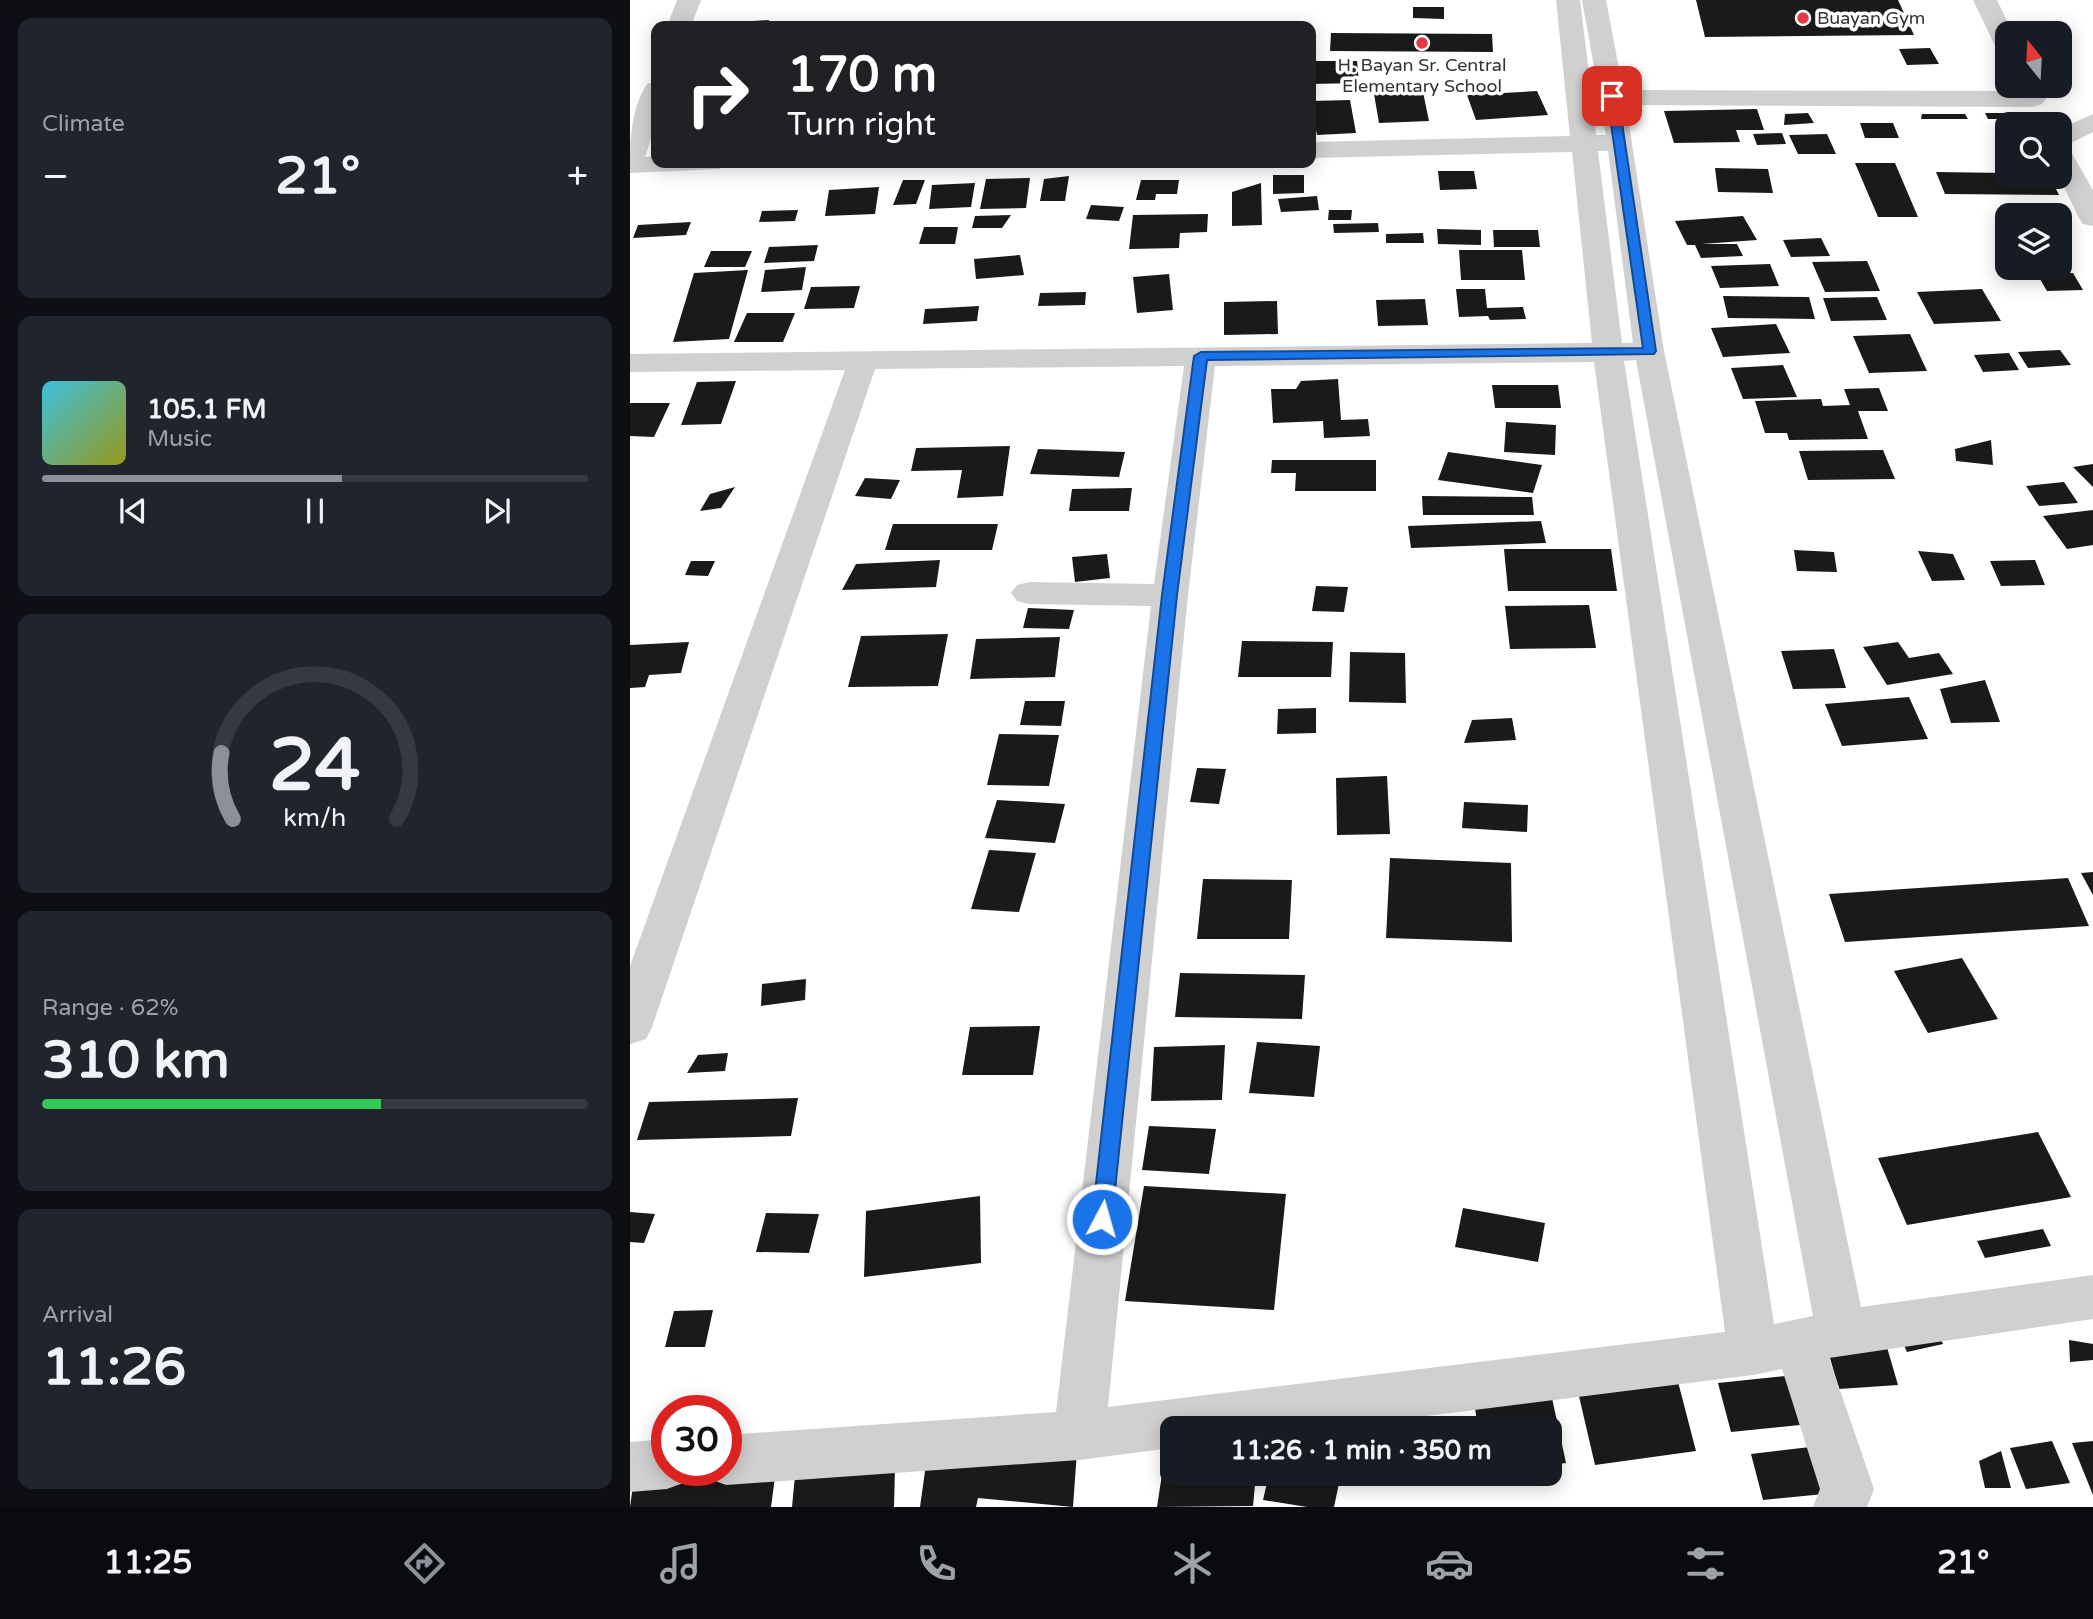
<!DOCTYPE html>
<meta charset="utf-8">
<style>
:root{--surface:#171b24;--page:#20242c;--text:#f1f3f6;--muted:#9ea1a6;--line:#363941;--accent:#8c9099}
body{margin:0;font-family:"Varela Round",sans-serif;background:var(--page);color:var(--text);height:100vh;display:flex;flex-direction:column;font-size:26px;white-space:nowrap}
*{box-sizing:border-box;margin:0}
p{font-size:23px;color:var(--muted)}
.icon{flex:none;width:38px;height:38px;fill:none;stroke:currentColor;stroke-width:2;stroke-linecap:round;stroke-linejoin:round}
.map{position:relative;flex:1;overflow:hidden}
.sheet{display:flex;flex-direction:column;gap:18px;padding:18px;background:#0d0f14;width:630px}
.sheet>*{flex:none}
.top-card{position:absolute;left:21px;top:21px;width:665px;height:147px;border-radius:14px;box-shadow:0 4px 18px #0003;background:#202124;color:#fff;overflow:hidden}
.needle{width:46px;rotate:342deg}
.buttons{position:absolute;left:1365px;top:21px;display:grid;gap:14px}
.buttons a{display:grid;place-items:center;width:77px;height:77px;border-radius:14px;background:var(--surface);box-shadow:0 4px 18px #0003;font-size:35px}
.speed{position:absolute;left:21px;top:1395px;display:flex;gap:14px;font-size:35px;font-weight:700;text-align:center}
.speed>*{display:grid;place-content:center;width:91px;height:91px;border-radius:50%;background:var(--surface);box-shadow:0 4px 18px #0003;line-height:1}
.speed .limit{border:10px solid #d22;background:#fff;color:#111}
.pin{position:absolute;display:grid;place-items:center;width:60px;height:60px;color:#fff;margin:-30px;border-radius:14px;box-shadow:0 4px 10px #0006}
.me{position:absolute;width:77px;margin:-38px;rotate:6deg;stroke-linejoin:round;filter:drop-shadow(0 0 5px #0008)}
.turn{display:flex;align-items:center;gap:24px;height:147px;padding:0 21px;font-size:32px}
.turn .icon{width:91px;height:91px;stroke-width:2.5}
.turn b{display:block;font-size:49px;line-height:60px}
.big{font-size:52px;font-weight:700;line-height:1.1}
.sheet .card{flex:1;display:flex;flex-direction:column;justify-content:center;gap:10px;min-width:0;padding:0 24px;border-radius:14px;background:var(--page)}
.sheet .dial{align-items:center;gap:0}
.dial svg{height:182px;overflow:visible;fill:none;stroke:var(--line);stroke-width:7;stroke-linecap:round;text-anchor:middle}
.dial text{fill:var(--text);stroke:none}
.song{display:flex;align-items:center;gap:21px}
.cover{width:84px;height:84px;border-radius:10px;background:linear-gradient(135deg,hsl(190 70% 55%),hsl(60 70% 35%))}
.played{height:7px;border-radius:4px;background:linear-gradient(90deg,var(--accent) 55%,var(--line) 55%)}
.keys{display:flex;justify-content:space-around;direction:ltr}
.heat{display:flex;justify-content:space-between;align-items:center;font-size:38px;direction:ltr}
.charge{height:10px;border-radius:5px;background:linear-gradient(90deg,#34c759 62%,var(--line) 0)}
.trip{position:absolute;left:530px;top:1416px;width:402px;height:70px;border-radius:14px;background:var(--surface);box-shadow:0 4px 18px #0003;font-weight:700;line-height:70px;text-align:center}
.menu{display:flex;height:112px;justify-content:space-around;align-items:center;background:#090b0e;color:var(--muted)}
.menu .icon{width:49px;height:49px}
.menu .current{color:var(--accent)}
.menu b{font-size:32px;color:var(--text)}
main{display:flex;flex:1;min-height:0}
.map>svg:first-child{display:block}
</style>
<main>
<section class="sheet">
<div class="card"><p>Climate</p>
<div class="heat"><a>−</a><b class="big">21°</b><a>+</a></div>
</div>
<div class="card">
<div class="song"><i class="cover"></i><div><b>105.1 FM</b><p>Music</p></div></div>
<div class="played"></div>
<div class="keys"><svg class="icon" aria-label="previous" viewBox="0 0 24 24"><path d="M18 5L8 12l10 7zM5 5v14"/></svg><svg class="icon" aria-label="pause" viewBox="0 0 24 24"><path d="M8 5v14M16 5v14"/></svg><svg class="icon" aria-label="next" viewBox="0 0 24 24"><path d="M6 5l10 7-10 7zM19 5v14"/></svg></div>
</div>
<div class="card dial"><svg viewBox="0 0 100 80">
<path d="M14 69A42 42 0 1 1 86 69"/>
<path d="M14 69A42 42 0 0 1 9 40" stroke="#8c9099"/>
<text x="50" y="56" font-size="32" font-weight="700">24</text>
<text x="50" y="72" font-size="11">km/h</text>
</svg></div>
<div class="card"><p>Range · 62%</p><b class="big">310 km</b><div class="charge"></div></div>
<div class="card"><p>Arrival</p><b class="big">11:26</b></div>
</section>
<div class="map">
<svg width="1463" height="1507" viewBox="0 0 1463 1507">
<rect width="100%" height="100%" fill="#fff"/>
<g fill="#1a1a1a">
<path d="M1066,0H1268L1284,35L1075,37Z"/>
<path d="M783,7H814V19L783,18Z"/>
<path d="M139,20L138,26H108V22Z"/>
<path d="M701,33L862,34L863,52L700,51Z"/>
<path d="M1300,48L1309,64L1277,65L1269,49Z"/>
<path d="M681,61H727L729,83L681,84Z"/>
<path d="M907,91L918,115L846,120L837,95Z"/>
<path d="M793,92L799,121L749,123L744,94Z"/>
<path d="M720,100L726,133L687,135L685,124L681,125V101Z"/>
<path d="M1127,109L1134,130H1106L1110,142L1044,143L1034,111Z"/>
<path d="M1178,113L1184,123L1154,125L1155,114Z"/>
<path d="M1355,113H1383L1386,119H1358Z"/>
<path d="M1292,114H1335L1338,119H1291Z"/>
<path d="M1230,123H1263L1269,138H1235Z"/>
<path d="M1152,133L1156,144L1127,145L1123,134Z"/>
<path d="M1197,134L1206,154H1168L1159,135Z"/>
<path d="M1225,163H1265L1288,217H1248Z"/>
<path d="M1085,168L1138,169L1143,193L1088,192Z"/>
<path d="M808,171H844L847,189L810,190Z"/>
<path d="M1306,172L1377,173V177H1420L1429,195L1315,194Z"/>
<path d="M643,175H674V193L643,194Z"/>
<path d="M439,176L435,201H410L414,179Z"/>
<path d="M400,178L396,208L350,209L356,179Z"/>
<path d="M273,180H295L286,204L263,205Z"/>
<path d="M511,180H549L547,194H526L525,200H506Z"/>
<path d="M345,183L341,207L299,209L302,185Z"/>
<path d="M631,183L632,225L602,226V192Z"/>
<path d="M249,187L245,214L195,216L199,190Z"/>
<path d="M687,196L689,210L651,212L648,199Z"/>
<path d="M461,205L494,207L489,221L456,219Z"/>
<path d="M168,210L165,221L129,222L132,211Z"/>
<path d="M699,210H722L721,220H698Z"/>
<path d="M578,214L577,232L550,233L549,248L499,249L503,215Z"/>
<path d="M381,215L372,228H342L345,216Z"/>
<path d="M1113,216L1127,240L1072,244H1107L1113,256L1071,258L1065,245H1057L1045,221Z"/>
<path d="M61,222L56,235L3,238L8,225Z"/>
<path d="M748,223L749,232L704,233L703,224Z"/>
<path d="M294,227H328L325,244H289Z"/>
<path d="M807,229L851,230V245L808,244Z"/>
<path d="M863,230H908L910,247H864Z"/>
<path d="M793,233L794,243H756V234Z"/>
<path d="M1191,238L1200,256L1161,257L1153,240Z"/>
<path d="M188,245L184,261L134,263L139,247Z"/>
<path d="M829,250H892L895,280H831Z"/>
<path d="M81,251H122L115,267H74Z"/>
<path d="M390,255L394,275L346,279L344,259Z"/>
<path d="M1237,261L1250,291L1195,292L1182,262Z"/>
<path d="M1140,264L1149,286L1090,288L1081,266Z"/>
<path d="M176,267L172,290L131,292L135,270Z"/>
<path d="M118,270L99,339L43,342L64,273Z"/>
<path d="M1443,273L1453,290L1417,291L1407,274Z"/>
<path d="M539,274L543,310L507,313L503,277Z"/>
<path d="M230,286L224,308L174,309L181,287Z"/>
<path d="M826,289H855L857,308L893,307L896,319L860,320L858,316L829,317Z"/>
<path d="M1352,289L1371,321L1304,324L1287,292Z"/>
<path d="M456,292L455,305L408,306L410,293Z"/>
<path d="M1093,296L1179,297L1185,319L1098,318Z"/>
<path d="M1247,297L1257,320L1201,321L1193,298Z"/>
<path d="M795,299L798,325L748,326L746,300Z"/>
<path d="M647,301L648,334L594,335V302Z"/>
<path d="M349,306L347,321L293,324L295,309Z"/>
<path d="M117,313H165L153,342H104Z"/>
<path d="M1146,324L1160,353L1093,357L1081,328Z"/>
<path d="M1280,334L1297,371L1239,373L1223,336Z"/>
<path d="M1430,350L1441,365L1398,368L1388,352Z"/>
<path d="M1379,353L1389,370L1353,372L1344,355Z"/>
<path d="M1153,365L1167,397L1113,399L1101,368Z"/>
<path d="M708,379L711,420L738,419L740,436L694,438L693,421L643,423L641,389H666L671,381Z"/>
<path d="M106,381L91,424L51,425L67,382Z"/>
<path d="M862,385H928L931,408H865Z"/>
<path d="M1249,388L1258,411H1228L1238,439L1159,440L1157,433H1135L1125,401L1191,399L1193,406L1220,405L1214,389Z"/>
<path d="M0,403H40L24,437L0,436Z"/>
<path d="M876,422L926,425L925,455L874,452Z"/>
<path d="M1361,440L1363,465L1326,461L1325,449Z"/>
<path d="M380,446L373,496L327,498L332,470L281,471L286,448Z"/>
<path d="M408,449L495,452L489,477L400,474Z"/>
<path d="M1253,450L1265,479L1178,480L1169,451Z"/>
<path d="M818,452L912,465L903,493L808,480Z"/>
<path d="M642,460H746V491H665L666,473H641Z"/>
<path d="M1463,464V487L1443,467Z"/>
<path d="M235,478L270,480L261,499L225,496Z"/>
<path d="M1434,482L1448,503L1409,506L1396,486Z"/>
<path d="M105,487L91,508L70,511L80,494Z"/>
<path d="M502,488L499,511H439L442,489Z"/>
<path d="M792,496L902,497L904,515H793Z"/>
<path d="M1463,510V545L1437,549L1413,516Z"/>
<path d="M911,521L916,543L781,548L778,526Z"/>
<path d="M263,524H368L362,550H255Z"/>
<path d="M874,549H981L987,591H878Z"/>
<path d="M1164,550L1204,552L1207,572L1167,571Z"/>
<path d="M1288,551L1323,554L1335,580L1302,581Z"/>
<path d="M477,554L480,578L445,582L442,557Z"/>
<path d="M310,560L306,587L212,590L226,564Z"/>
<path d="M1405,560L1415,585L1371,586L1360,561Z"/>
<path d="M61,561H85L78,576L55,575Z"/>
<path d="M686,586L718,587L714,612L682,611Z"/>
<path d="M959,605L966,648L880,649L875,606Z"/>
<path d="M398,608L444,610L439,629L393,628Z"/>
<path d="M318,634L308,686L218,687L231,636Z"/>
<path d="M430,637L425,677L340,679L346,639Z"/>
<path d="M612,641L703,642L701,677H608Z"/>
<path d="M59,642L51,673L19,675L15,687L0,688V645Z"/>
<path d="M1268,642L1279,658L1309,653L1323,674L1257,685L1233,647Z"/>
<path d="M1204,649L1216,688L1163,689L1151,651Z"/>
<path d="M720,652L775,653L776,703L719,702Z"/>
<path d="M1355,680L1370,722L1321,723L1310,689Z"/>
<path d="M1279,697L1298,739L1212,746L1195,704Z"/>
<path d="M395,701H435L431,726L390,725Z"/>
<path d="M686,708V733L647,734L648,709Z"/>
<path d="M882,718L886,740L834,743L842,720Z"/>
<path d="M369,734L429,735L419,786L357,785Z"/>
<path d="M567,768L596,769L589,804L560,802Z"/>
<path d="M757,776L760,834L707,835L706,778Z"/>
<path d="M367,800L435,804L425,843L355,838Z"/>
<path d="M834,802L898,805L897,832L832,828Z"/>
<path d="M359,850L406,853L389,912L341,909Z"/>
<path d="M760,858L881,863L882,942L756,938Z"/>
<path d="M1463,872V895L1451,873Z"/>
<path d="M1438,878L1459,926L1215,942L1199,894Z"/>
<path d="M573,879L662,880L659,939H567Z"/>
<path d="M1332,958L1368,1019L1298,1033L1264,971Z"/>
<path d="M550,973L675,975L672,1019L545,1017Z"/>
<path d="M176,979L175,1000L131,1006L132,984Z"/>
<path d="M410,1026L403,1075H332L340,1027Z"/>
<path d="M627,1042L690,1046L684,1097L619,1093Z"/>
<path d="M595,1045L592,1100L521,1101L524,1047Z"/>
<path d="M98,1053L95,1071L57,1073L68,1055Z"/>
<path d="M168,1098L161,1136L7,1140L19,1102Z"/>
<path d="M519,1126L586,1129L579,1174L512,1170Z"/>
<path d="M1408,1132L1441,1197L1277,1225L1248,1158Z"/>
<path d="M514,1186L656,1194L644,1310L495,1301Z"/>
<path d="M350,1196L351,1263L234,1277L236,1211Z"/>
<path d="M833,1208L915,1223L908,1262L825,1247Z"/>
<path d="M0,1212L25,1214L14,1243L0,1242Z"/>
<path d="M136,1213L189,1214L179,1253L126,1252Z"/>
<path d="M1413,1229L1421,1246L1355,1258L1347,1241Z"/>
<path d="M83,1310L75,1347H35L44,1311Z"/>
<path d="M1299,1316L1313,1344L1277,1352L1264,1324Z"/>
<path d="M1252,1330L1268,1385L1209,1389L1193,1334Z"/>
<path d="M1439,1340L1463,1344V1360L1440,1362Z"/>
<path d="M1156,1376L1170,1425L1101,1432L1088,1383Z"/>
<path d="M1047,1378L1066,1451L965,1465L948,1392Z"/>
<path d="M922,1398L936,1463L920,1465V1428H848L845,1408Z"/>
<path d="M449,1423L443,1507L348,1498L346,1507H290L297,1457Z"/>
<path d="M1422,1441L1440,1483L1396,1489L1380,1448Z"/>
<path d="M1463,1441V1495L1442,1443Z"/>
<path d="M1180,1447L1194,1494L1133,1500L1121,1454Z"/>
<path d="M536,1448H542V1474H626L623,1506L527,1507Z"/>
<path d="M1371,1451L1381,1488H1355L1349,1461Z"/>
<path d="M265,1468L264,1507H162L165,1475Z"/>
<path d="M639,1474H711L704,1507H677L633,1500Z"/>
<path d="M145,1477L141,1507H0L4,1478Z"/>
</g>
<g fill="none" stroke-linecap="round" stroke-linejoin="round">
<g fill="#d0d0d0" fill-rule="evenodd">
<path d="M47,0H71L61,26H37Z"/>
<path d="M926,0H950L961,89H968L952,0H976L993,90L1403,91L1412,94L1416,99L1412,104L1403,107L996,105L1034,351L1231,1307L1463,1275V1319L1199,1358L1244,1489L1237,1507H1183L1190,1489L1152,1369L1123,1375L701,1428H542V1448L449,1460L96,1485L77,1478L74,1470H96V1435L426,1412L521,606L399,604L387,601L381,593L387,585L399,582L524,584L554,366L245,369L22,1027L16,1039L0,1044V966L215,370L0,372V354L962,343L942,152L681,158V142L940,136ZM963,105H970L976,135H966ZM968,151H978L1003,343H992ZM1006,360L1183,1316L1144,1324L994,361ZM964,362L1095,1332L478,1407L558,595L585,366Z"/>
<path d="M1343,0H1367L1383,33H1377V53L1368,51L1365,46Z"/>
<path d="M26,81V124L15,157L26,156V163H94L90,169L0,173C0,142 0,111 17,84Z"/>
<path d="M1463,114V132L1437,145L1463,190V226L1453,224L1449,218L1429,177L1430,129Z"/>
<path d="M37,1439V1470H61L56,1482L37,1489L0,1492V1442Z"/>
</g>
</g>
<path fill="#1a73e8" stroke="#114b97" stroke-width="2" d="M982,93L988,96L1026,351L1024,354L577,360L547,595L482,1219L479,1225L472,1227L465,1225L462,1219L532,595L564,356L571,352L1013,348L977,96Z"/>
<g fill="#e63946" stroke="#fff" stroke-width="2.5">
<circle cx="1173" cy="18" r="7"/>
<circle cx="792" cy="43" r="7"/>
</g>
<g text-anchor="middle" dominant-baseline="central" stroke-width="7" stroke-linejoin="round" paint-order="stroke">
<g font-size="18" fill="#333" stroke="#fff" text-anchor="start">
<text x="1187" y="18">Buayan Gym</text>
<text x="792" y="65" text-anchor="middle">H. Bayan Sr. Central<tspan x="792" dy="21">Elementary School</tspan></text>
</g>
</g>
</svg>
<div class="buttons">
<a><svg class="needle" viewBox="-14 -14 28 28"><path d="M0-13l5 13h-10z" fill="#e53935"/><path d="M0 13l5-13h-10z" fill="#9ea1a6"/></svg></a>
<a><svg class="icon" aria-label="search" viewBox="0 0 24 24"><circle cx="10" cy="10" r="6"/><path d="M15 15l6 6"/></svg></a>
<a><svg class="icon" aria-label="layers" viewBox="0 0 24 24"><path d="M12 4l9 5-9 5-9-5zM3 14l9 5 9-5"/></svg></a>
</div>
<div class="speed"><div class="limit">30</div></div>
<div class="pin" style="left:982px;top:96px;background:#d93025"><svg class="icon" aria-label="arrive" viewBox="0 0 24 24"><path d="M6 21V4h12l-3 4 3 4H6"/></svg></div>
<svg class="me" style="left:472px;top:1219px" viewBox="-20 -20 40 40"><circle r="17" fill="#1a73e8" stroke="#fff" stroke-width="3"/><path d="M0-11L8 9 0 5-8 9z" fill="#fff"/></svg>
<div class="trip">11:26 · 1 min · 350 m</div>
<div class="top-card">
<div class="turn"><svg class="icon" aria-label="right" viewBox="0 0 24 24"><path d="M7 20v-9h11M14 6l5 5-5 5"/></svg><div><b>170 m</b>Turn right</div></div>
</div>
</div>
</main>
<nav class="menu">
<b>11:25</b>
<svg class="icon current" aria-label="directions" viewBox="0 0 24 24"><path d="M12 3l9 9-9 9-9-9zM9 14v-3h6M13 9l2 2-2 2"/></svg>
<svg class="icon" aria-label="music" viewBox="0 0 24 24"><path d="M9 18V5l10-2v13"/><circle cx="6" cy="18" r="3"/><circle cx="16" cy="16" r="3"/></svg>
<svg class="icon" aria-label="phone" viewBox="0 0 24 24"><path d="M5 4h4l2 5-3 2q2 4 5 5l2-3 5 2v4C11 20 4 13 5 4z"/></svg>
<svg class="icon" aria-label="climate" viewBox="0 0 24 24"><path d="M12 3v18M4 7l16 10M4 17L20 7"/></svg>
<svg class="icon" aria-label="car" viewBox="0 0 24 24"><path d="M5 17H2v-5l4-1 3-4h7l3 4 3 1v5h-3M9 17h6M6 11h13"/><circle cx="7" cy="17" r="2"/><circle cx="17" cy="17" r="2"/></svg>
<svg class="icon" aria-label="filters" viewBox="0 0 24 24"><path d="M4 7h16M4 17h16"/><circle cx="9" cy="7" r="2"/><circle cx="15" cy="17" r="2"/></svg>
<b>21°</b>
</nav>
